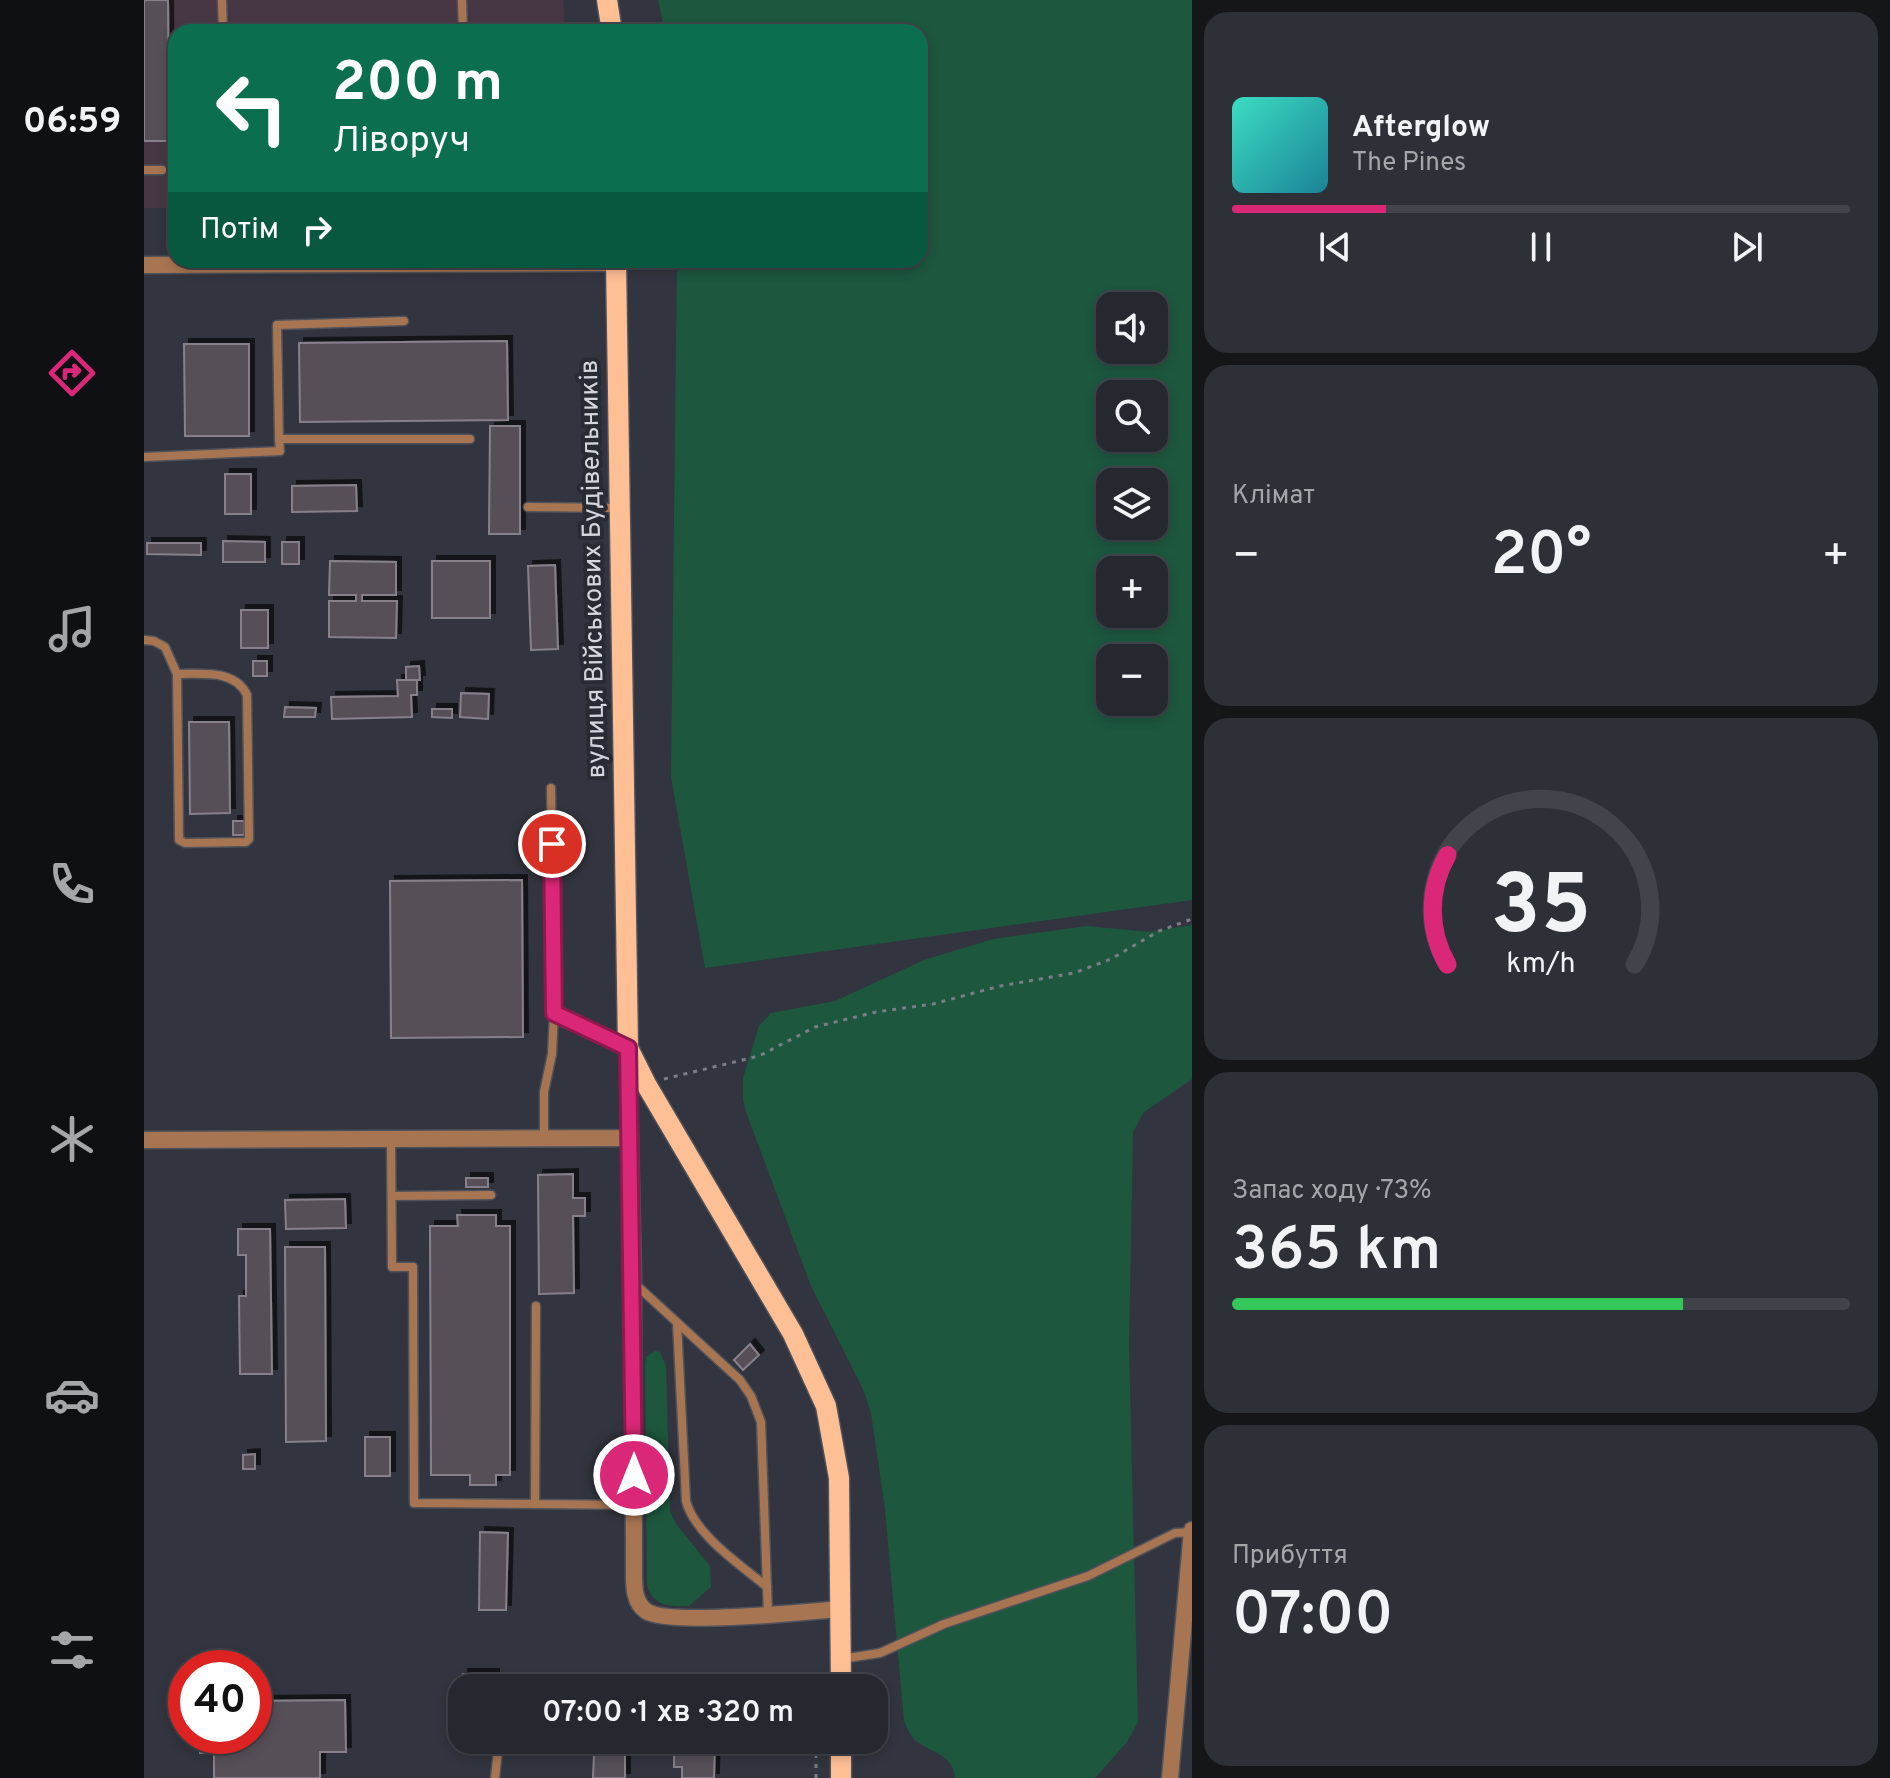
<!DOCTYPE html>
<html lang="uk">
<meta charset="utf-8">
<style>
:root{--surface:#26282f;--page:#2e3037;--text:#f1f3f6;--muted:#a4a6aa;--line:#42444b;--accent:#db2777}
body{margin:0;font-family:Overpass,sans-serif;background:var(--page);color:var(--text);height:100vh;display:flex;flex-direction:column;font-size:30px;white-space:nowrap}
*{box-sizing:border-box;margin:0}
p{font-size:26px;color:var(--muted)}
.icon{flex:none;width:44px;height:44px;fill:none;stroke:currentColor;stroke-width:2;stroke-linecap:round;stroke-linejoin:round}
.map{position:relative;flex:1;overflow:hidden}
.details{display:flex;flex-direction:column;gap:12px;padding:12px;background:#15161a;width:698px}
.details>*{flex:none}
.banner{position:absolute;left:24px;top:24px;width:760px;height:244px;border-radius:24px;box-shadow:0 4px 12px #0003,0 0 0 2px var(--line);background:#0b6e4f;color:#fff;overflow:hidden}
.fabs{position:absolute;left:952px;top:292px;display:grid;gap:16px}
.fabs a{display:grid;place-items:center;width:72px;height:72px;border-radius:16px;background:var(--surface);box-shadow:0 4px 12px #0003,0 0 0 2px var(--line);font-size:40px}
.speed{position:absolute;left:24px;top:1650px;display:flex;gap:16px;font-size:40px;font-weight:700;text-align:center}
.speed>*{display:grid;place-content:center;width:104px;height:104px;border-radius:50%;background:var(--surface);box-shadow:0 4px 12px #0003,0 0 0 2px var(--line);line-height:1}
.speed .limit{border:12px solid #d22;background:#fff;color:#111}
.pin{position:absolute;display:grid;place-items:center;width:68px;height:68px;color:#fff;margin:-34px;border:4px solid #fff;border-radius:50%;box-shadow:0 2px 8px #0007}
.me{position:absolute;width:88px;margin:-44px;rotate:0deg;stroke-linejoin:round;filter:drop-shadow(0 0 6px #0008)}
.turn{display:flex;align-items:center;gap:28px;height:168px;padding:0 32px;font-size:36px}
.turn .icon{width:104px;height:104px;stroke-width:2.5}
.turn b{display:block;font-size:56px;line-height:68px}
.then{display:flex;align-items:center;height:76px;padding:0 32px;background:#0003;gap:16px;font-size:30px}
.big{font-size:60px;font-weight:600;line-height:1.1}
.details .card{flex:1;display:flex;flex-direction:column;justify-content:center;gap:12px;min-width:0;padding:0 28px;border-radius:24px;background:var(--page)}
.details .dial{align-items:center;gap:0}
.dial svg{height:208px;overflow:visible;fill:none;stroke:var(--line);stroke-width:7;stroke-linecap:round;text-anchor:middle}
.dial text{fill:var(--text);stroke:none}
.song{display:flex;align-items:center;gap:24px}
.cover{width:96px;height:96px;border-radius:12px;background:linear-gradient(135deg,hsl(170 70% 55%),hsl(190 70% 35%))}
.played{height:8px;border-radius:4px;background:linear-gradient(90deg,var(--accent) 25%,var(--line) 25%)}
.keys{display:flex;justify-content:space-around;direction:ltr}
.heat{display:flex;justify-content:space-between;align-items:center;font-size:44px;direction:ltr}
.charge{height:12px;border-radius:6px;background:linear-gradient(90deg,#34c759 73%,var(--line) 0)}
.trip{position:absolute;left:304px;top:1674px;width:440px;height:80px;border-radius:24px;background:var(--surface);box-shadow:0 4px 12px #0003,0 0 0 2px var(--line);font-weight:600;line-height:80px;text-align:center}
main{display:flex;flex:1;min-height:0}
.tabs{display:flex;flex-direction:column;width:144px;justify-content:space-around;align-items:center;background:#0f1013;color:var(--muted)}
.tabs .icon{width:56px;height:56px}
.tabs .active{color:var(--accent)}
.tabs b{font-size:36px;color:var(--text)}
.map>svg:first-child{display:block}
</style>
<main>
<nav class="tabs">
<b>06:59</b>
<svg class="icon active" aria-label="directions" viewBox="0 0 24 24"><path d="M12 3l9 9-9 9-9-9zM9 14v-3h6M13 9l2 2-2 2"/></svg>
<svg class="icon" aria-label="music" viewBox="0 0 24 24"><path d="M9 18V5l10-2v13"/><circle cx="6" cy="18" r="3"/><circle cx="16" cy="16" r="3"/></svg>
<svg class="icon" aria-label="phone" viewBox="0 0 24 24"><path d="M5 4h4l2 5-3 2q2 4 5 5l2-3 5 2v4C11 20 4 13 5 4z"/></svg>
<svg class="icon" aria-label="climate" viewBox="0 0 24 24"><path d="M12 3v18M4 7l16 10M4 17L20 7"/></svg>
<svg class="icon" aria-label="car" viewBox="0 0 24 24"><path d="M5 17H2v-5l4-1 3-4h7l3 4 3 1v5h-3M9 17h6M6 11h13"/><circle cx="7" cy="17" r="2"/><circle cx="17" cy="17" r="2"/></svg>
<svg class="icon" aria-label="filters" viewBox="0 0 24 24"><path d="M4 7h16M4 17h16"/><circle cx="9" cy="7" r="2"/><circle cx="15" cy="17" r="2"/></svg>
</nav>
<div class="map">
<svg width="1048" height="1778" viewBox="0 0 1048 1778">
<defs>
<filter id="shadow"><feDropShadow dx="5" dy="-5" stdDeviation="0" flood-color="#0009"/></filter>
</defs>
<rect width="100%" height="100%" fill="#32353f"/>
<path fill="#473744" d="M0,0H419L421,32H32V208H0Z"/>
<g fill="#1d573e" fill-rule="evenodd">
<path d="M514,0H1048V900L561,968L527,777L533,260H776V32H521ZM966,306H1010V350H966ZM966,394H1010V438H966ZM966,482H1010V526H966ZM966,570H1010V614H966ZM966,658H1010V702H966Z"/>
<path d="M1048,925V1079L1000,1112L989,1132L985,1346L994,1722L983,1742L951,1778H811C809,1755 791,1754 775,1743C767,1738 764,1730 760,1721L741,1509L727,1413L719,1389L667,1286L602,1112L599,1100V1078L615,1026L627,1013L691,1001L780,960L849,939L943,926L1006,932Z"/>
<path d="M511,1351L516,1352L522,1366L526,1512L532,1524L566,1566L567,1587L545,1606C525,1607 508,1606 503,1584L501,1364L502,1357Z"/>
</g>
<g fill="#564f59" stroke="#87808a" stroke-width="2" filter="url(#shadow)">
<path d="M0,0H24L25,141H0Z"/>
<path d="M363,341L364,420L156,422L155,343Z"/>
<path d="M40,344H105V436H41Z"/>
<path d="M346,426H376V534H345Z"/>
<rect x="81" y="474" width="26" height="40"/>
<path d="M212,485L213,511L148,512V486Z"/>
<path d="M79,541L121,542V562H79Z"/>
<rect x="138" y="542" width="17" height="22"/>
<path d="M3,543H57V555L3,554Z"/>
<path d="M186,561L252,562V595H218V601H253L252,638L185,637V601H212V595H185Z"/>
<rect x="288" y="561" width="58" height="57"/>
<path d="M411,565L414,649L387,650L384,566Z"/>
<rect x="97" y="610" width="27" height="38"/>
<rect x="109" y="661" width="14" height="15"/>
<path d="M275,666L276,680H262V667Z"/>
<path d="M253,680H273V695H267L268,717L188,719L187,697L254,696Z"/>
<path d="M317,693L345,694L344,719L316,717Z"/>
<path d="M141,707L172,708L171,717H140Z"/>
<path d="M288,709H308V718L288,717Z"/>
<path d="M45,722H85L86,813L46,814Z"/>
<rect x="89" y="821" width="11" height="14"/>
<path d="M378,880L379,1037L247,1038L246,881Z"/>
<path d="M429,1174V1198H441V1216H429L430,1293L395,1294L394,1175Z"/>
<rect x="322" y="1178" width="22" height="9"/>
<path d="M201,1199L202,1228L142,1229L141,1200Z"/>
<path d="M313,1215H352V1226H366V1475H352V1485H326V1475H287L286,1226H314Z"/>
<path d="M94,1229H126L128,1374H96L95,1296H102V1255H94Z"/>
<path d="M141,1247H181L182,1441L142,1442Z"/>
<path d="M606,1344L615,1355L599,1370L590,1360Z"/>
<rect x="221" y="1437" width="25" height="39"/>
<path d="M111,1454V1469H99V1455Z"/>
<path d="M336,1532L364,1533L362,1610H335Z"/>
<rect x="319" y="1674" width="31" height="14"/>
<path d="M201,1700L202,1752H176V1778H70V1753H56V1736H110V1701Z"/>
<path d="M530,1740H571L570,1778H538V1767H530Z"/>
<path d="M450,1754H481V1778H449Z"/>
</g>
<g fill="none" stroke-linecap="round" stroke-linejoin="round">
<g stroke="#4f525b" stroke-width="11">
<g id="service">
<path d="M78,0L79,32"/>
<path d="M318,0L319,32"/>
<path d="M0,170H18"/>
<path d="M135,439L133,325L260,321"/>
<path d="M0,457L136,451L135,439H326"/>
<path d="M384,507L474,508"/>
<path d="M0,640L10,641L21,647L33,674L35,840L41,843L102,842L105,839L103,695C91,669 57,674 33,674"/>
<path d="M407,788L410,1013L484,1048"/>
<path d="M400,1139V1092L408,1054L410,1013"/>
<path d="M247,1141L248,1267H269L270,1503L391,1504"/>
<path d="M248,1196L347,1195"/>
<path d="M490,1283L596,1380L607,1396L617,1422L624,1614"/>
<path d="M392,1306L391,1504L490,1505"/>
<path d="M533,1323L542,1501C551,1535 597,1565 623,1587"/>
<path d="M697,1659L736,1653L800,1624L944,1576L1031,1533L1048,1532"/>
<path d="M595,1746L697,1744"/>
<path d="M351,1778L354,1750L360,1740"/>
</g>
</g>
<g stroke="#4f525b" stroke-width="19">
<path id="minor" d="M1026,1778L1048,1530"/>
</g>
<g stroke="#4f525b" stroke-width="19">
<g id="tertiary">
<path d="M0,265L472,263"/>
<path d="M486,1138L489,1275L490,1570C490,1584 489,1602 502,1611C524,1626 663,1612 696,1609"/>
<path d="M0,1140L486,1138L484,1050"/>
</g>
</g>
<g stroke="#4f525b" stroke-width="23">
<g id="primary">
<path d="M463,0L468,32"/>
<path d="M472,260L484,1048L502,1084L649,1334L682,1406L695,1478L697,1688"/>
<path d="M697,1740V1778"/>
</g>
</g>
<g stroke="#7b7e86" stroke-width="3" stroke-dasharray="4 6" stroke-linecap="butt">
<path d="M520,1079L615,1056L671,1027L732,1012L789,1004L856,986L930,973L967,959L1015,931L1048,919"/>
<path d="M672,1778V1754"/>
</g>
<use href="#service" stroke="#a87552" stroke-width="8"/>
<use href="#minor" stroke="#a87552" stroke-width="16"/>
<use href="#tertiary" stroke="#a87552" stroke-width="16"/>
<use href="#primary" stroke="#ffbf95" stroke-width="20"/>
</g>
<g fill="none" stroke-linecap="round" stroke-linejoin="round">
<g stroke="#8e194d" stroke-width="20">
<path id="route" d="M408,844L410,1013L484,1048L490,1475"/>
</g>
<use href="#route" stroke="#db2777" stroke-width="14"/>
</g>
<g text-anchor="middle" dominant-baseline="central" stroke-width="8" stroke-linejoin="round" paint-order="stroke">
<g font-size="26" fill="#d5d7dd" stroke="#282b34">
<text transform="translate(450 569) rotate(-91)">вулиця Військових Будівельників</text>
</g>
</g>
</svg>
<div class="fabs">
<a><svg class="icon" aria-label="sound" viewBox="0 0 24 24"><path d="M4 9h4l5-4v14l-5-4H4zM17 9q2 3 0 6"/></svg></a>
<a><svg class="icon" aria-label="search" viewBox="0 0 24 24"><circle cx="10" cy="10" r="6"/><path d="M15 15l6 6"/></svg></a>
<a><svg class="icon" aria-label="layers" viewBox="0 0 24 24"><path d="M12 4l9 5-9 5-9-5zM3 14l9 5 9-5"/></svg></a>
<a>+</a>
<a>−</a>
</div>
<div class="speed"><div class="limit">40</div></div>
<div class="pin" style="left:408px;top:844px;background:#d93025"><svg class="icon" aria-label="arrive" viewBox="0 0 24 24"><path d="M6 21V4h12l-3 4 3 4H6"/></svg></div>
<svg class="me" style="left:490px;top:1475px" viewBox="-20 -20 40 40"><circle r="17" fill="#db2777" stroke="#fff" stroke-width="3"/><path d="M0-11L8 9 0 5-8 9z" fill="#fff"/></svg>
<div class="trip">07:00 · 1 хв · 320 m</div>
<div class="banner">
<div class="turn"><svg class="icon" aria-label="left" viewBox="0 0 24 24"><path d="M17 20v-9H6M10 6l-5 5 5 5"/></svg><div><b>200 m</b>Ліворуч</div></div>
<div class="then">Потім<svg class="icon" aria-label="right" viewBox="0 0 24 24"><path d="M7 20v-9h11M14 6l5 5-5 5"/></svg></div>
</div>
</div>
<section class="details">
<div class="card">
<div class="song"><i class="cover"></i><div><b>Afterglow</b><p>The Pines</p></div></div>
<div class="played"></div>
<div class="keys"><svg class="icon" aria-label="previous" viewBox="0 0 24 24"><path d="M18 5L8 12l10 7zM5 5v14"/></svg><svg class="icon" aria-label="pause" viewBox="0 0 24 24"><path d="M8 5v14M16 5v14"/></svg><svg class="icon" aria-label="next" viewBox="0 0 24 24"><path d="M6 5l10 7-10 7zM19 5v14"/></svg></div>
</div>
<div class="card"><p>Клімат</p>
<div class="heat"><a>−</a><b class="big">20°</b><a>+</a></div>
</div>
<div class="card dial"><svg viewBox="0 0 100 80">
<path d="M14 69A42 42 0 1 1 86 69"/>
<path d="M14 69A42 42 0 0 1 14 27" stroke="#db2777"/>
<text x="50" y="56" font-size="32" font-weight="700">35</text>
<text x="50" y="72" font-size="11">km/h</text>
</svg></div>
<div class="card"><p>Запас ходу · 73%</p><b class="big">365 km</b><div class="charge"></div></div>
<div class="card"><p>Прибуття</p><b class="big">07:00</b></div>
</section>
</main>
